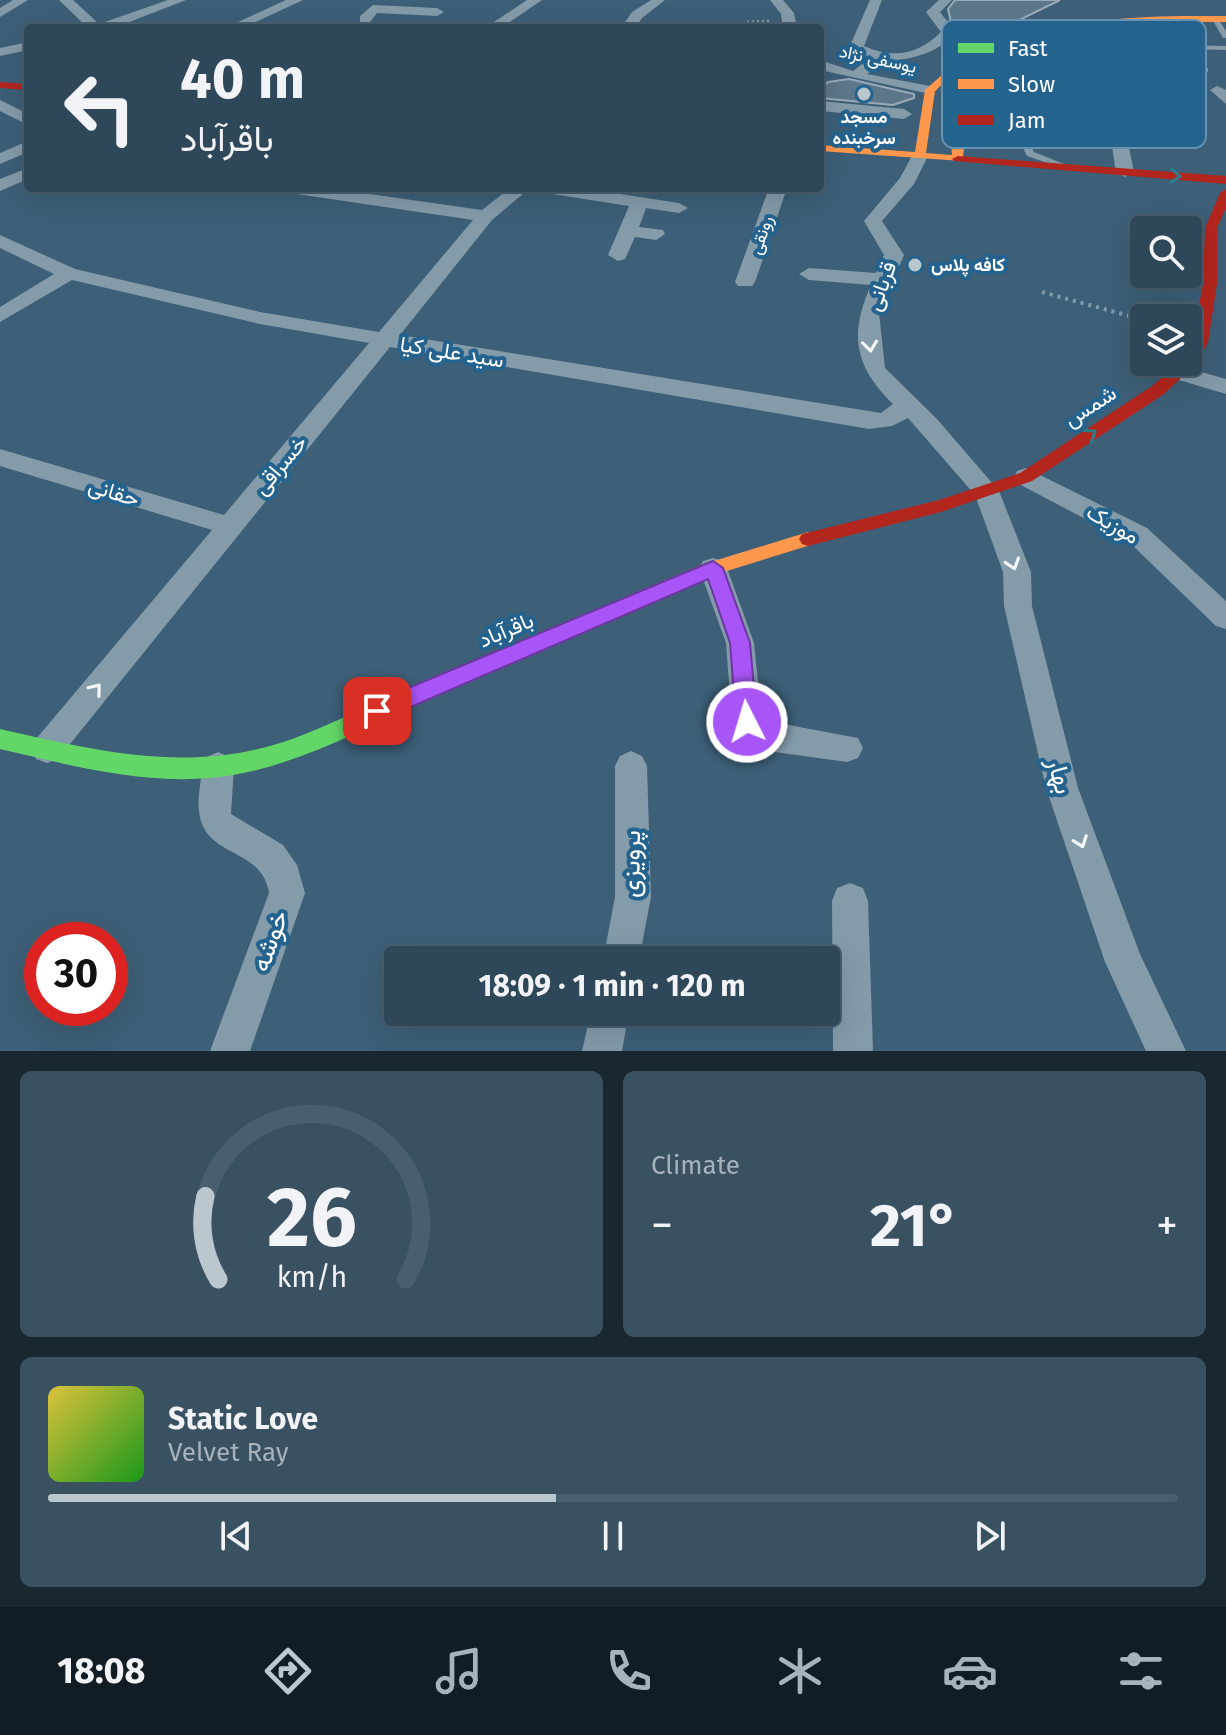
<!DOCTYPE html>
<meta charset="utf-8">
<style>
:root{--surface:#2e4759;--page:#3a5162;--text:#f1f3f6;--muted:#a7b2ba;--line:#495f6f;--accent:#bbc7cf}
body{margin:0;font-family:"Fira Sans",Vazirmatn,sans-serif;background:var(--page);color:var(--text);height:100vh;display:flex;flex-direction:column;font-size:30px;white-space:nowrap}
*{box-sizing:border-box;margin:0}
p{font-size:26px;color:var(--muted)}
.icon{flex:none;width:44px;height:44px;fill:none;stroke:currentColor;stroke-width:2;stroke-linecap:round;stroke-linejoin:round}
.map{position:relative;height:1051px;overflow:hidden}
.side{display:flex;flex-direction:column;gap:20px;padding:20px;background:#192731;flex:1}
.side>*{flex:none}
.top-card{position:absolute;left:24px;top:24px;width:800px;height:168px;border-radius:8px;box-shadow:0 8px 32px #0002,0 0 0 2px var(--line);background:#2e4759;color:var(--text);overflow:hidden}
.tools{position:absolute;left:1130px;top:216px;display:grid;gap:16px}
.tools a{display:grid;place-items:center;width:72px;height:72px;border-radius:8px;background:var(--surface);box-shadow:0 8px 32px #0002,0 0 0 2px var(--line);font-size:40px}
.speed{position:absolute;left:24px;top:922px;display:flex;gap:16px;font-size:40px;font-weight:700;text-align:center}
.speed>*{display:grid;place-content:center;width:104px;height:104px;border-radius:50%;background:var(--surface);box-shadow:0 8px 32px #0002,0 0 0 2px var(--line);line-height:1}
.speed .limit{border:12px solid #d22;background:#fff;color:#111}
.pin{position:absolute;display:grid;place-items:center;width:68px;height:68px;color:#fff;margin:-34px;border-radius:16px;box-shadow:0 4px 12px #0006}
.me{position:absolute;width:88px;margin:-44px;rotate:355deg;stroke-linejoin:round;filter:drop-shadow(0 0 6px #0008)}
.turn{display:flex;align-items:center;gap:28px;height:168px;padding:0 24px;font-size:36px}
.turn .icon{width:104px;height:104px;stroke-width:2.5}
.turn b{display:block;font-size:56px;line-height:68px}
.big{font-size:60px;font-weight:700;line-height:1.1}
.side .tile{flex:1;display:flex;flex-direction:column;justify-content:center;gap:12px;min-width:0;padding:0 28px;border-radius:12px;background:var(--page)}
.side .dial{align-items:center;gap:0}
.dial svg{height:208px;overflow:visible;fill:none;stroke:var(--line);stroke-width:7;stroke-linecap:round;text-anchor:middle}
.dial text{fill:var(--text);stroke:none}
.song{display:flex;align-items:center;gap:24px}
.cover{width:96px;height:96px;border-radius:12px;background:linear-gradient(135deg,hsl(50 70% 55%),hsl(120 70% 35%))}
.played{height:8px;border-radius:4px;background:linear-gradient(90deg,var(--accent) 45%,var(--line) 45%)}
.keys{display:flex;justify-content:space-around;direction:ltr}
.heat{display:flex;justify-content:space-between;align-items:center;font-size:44px;direction:ltr}
.side .tiles{flex:1;display:grid;gap:20px;grid-template-columns:1fr 1fr}
.tile:last-child{grid-column:span 2}
.trip{position:absolute;left:384px;top:946px;width:456px;height:80px;border-radius:8px;background:var(--surface);box-shadow:0 8px 32px #0002,0 0 0 2px var(--line);font-weight:700;line-height:80px;text-align:center}
.tab-bar{display:flex;height:128px;justify-content:space-around;align-items:center;background:#121c24;color:var(--muted)}
.tab-bar .icon{width:56px;height:56px}
.tab-bar .selected{color:var(--accent)}
.tab-bar b{font-size:36px;color:var(--text)}
.map>svg:first-child{display:block}
</style>
<div class="map">
<svg width="1226" height="1051" viewBox="0 0 1226 1051">
<rect width="100%" height="100%" fill="#3d5f77"/>
<g fill="#5c7789" stroke="#99abb9" stroke-width="2">
<path d="M955,0H1060L987,36L951,22L948,9Z"/>
<path d="M849,79L914,94V98L893,105L820,98V90L828,82Z"/>
</g>
<g fill="none" stroke-linecap="round" stroke-linejoin="round">
<path stroke="#849baa" stroke-width="3" stroke-dasharray="2 3" stroke-linecap="butt" d="M747,22L772,21"/>
<path stroke="#849baa" stroke-width="4" stroke-dasharray="3 5" stroke-linecap="butt" d="M1042,292L1144,320"/>
<g fill="#849baa" fill-rule="evenodd">
<path d="M1211,17H1217L1226,31V38H1223Z"/>
<path d="M1112,20H1118L1135,44L1226,46V50L1136,48L1133,64L1155,69L1208,68V72H1205L1155,73L1129,67H1048L1031,90L1019,125L1034,152L1064,164L1059,167L1027,156L1011,125L1023,90L1041,66L1002,53L1006,51L1046,63H1126L1129,46Z"/>
</g>
<g fill="#849baa" fill-rule="evenodd">
<path d="M13,0H28L0,17V8Z"/>
<path d="M59,0H73L99,24L168,0H186L114,28H88Z"/>
<path d="M286,0H303L243,28H225Z"/>
<path d="M527,0H542L501,28H485Z"/>
<path d="M651,0H665L642,18L635,28H621L632,12Z"/>
<path d="M770,0H783L794,13L797,28H783L781,14Z"/>
<path d="M870,0H882L864,46C893,59 918,55 941,32L926,12L939,0H952L940,12L953,29L998,42L991,46L951,37C923,65 894,53 867,74L935,87L937,90L930,94L820,70V60L853,71L869,59L849,48Z"/>
<path d="M373,5L437,8L444,12L437,16L377,13L370,22H360V16Z"/>
<path d="M28,42V50L0,56V48Z"/>
<path d="M1217,86L1226,90V104L1210,90Z"/>
<path d="M0,100L28,114V125L0,111Z"/>
<path d="M820,101L904,109L912,114L904,119L820,111Z"/>
<path d="M1117,123L1125,128L1134,172L1125,177L1116,172L1109,128Z"/>
<path d="M28,141V152L0,164V153Z"/>
<path d="M920,151L928,156L914,184L882,221L904,255L879,313L885,368L937,419L999,491L1031,572L1032,606L1078,788L1140,954L1186,1051H1146L1105,962L1046,788L1004,606L1003,572L975,495L908,418L892,426L869,429L390,347L58,759L47,763L36,759L31,749L36,739L212,530L0,466V449L224,515L369,343L260,324L72,280L0,322V307L54,274L0,248V235L75,269L260,312L379,332L473,220L290,193L281,188H327L482,210L510,188H530L492,220L400,335L881,413L893,404C854,366 849,334 871,285L809,280L799,274L809,268L876,273L884,255L864,221L900,178L914,152Z"/>
<path d="M28,168V179L0,191V179Z"/>
<path d="M537,188H581L679,203L688,208L679,213L646,208L639,227L663,230L665,234L656,240L635,237L625,259L618,261L608,255L629,206L546,193Z"/>
<path d="M769,188H787L755,282L752,286H738L735,282Z"/>
<path d="M1180,366L1226,379V394L1172,378L1169,373Z"/>
<path d="M1026,468L1147,528L1226,601V629L1216,626L1129,542L1017,483L1014,477L1017,471Z"/>
<path d="M713,558L723,561L727,568L754,643L762,720L858,738L863,748L858,758L847,762L760,750L740,740L732,722L726,643L699,568L703,561Z"/>
<path d="M631,751L642,756L647,766L651,897L639,960H603L615,897V766L620,756Z"/>
<path d="M218,752L229,757L234,767L231,814L283,845L297,865L305,893L250,1051H210L269,893C261,841 192,863 199,794C201,780 201,769 207,757Z"/>
<path d="M850,883L863,888L868,901L873,1051H833L832,901L837,888Z"/>
<path d="M591,1012H629L622,1051H582Z"/>
</g>
<path fill="#63d668" fill-rule="evenodd" d="M430,680L437,683L440,689L437,695C365,728 290,771 210,778C139,784 69,765 0,749V729C102,752 193,775 295,738C341,721 384,696 430,680Z"/>
<g fill="#ff974d" fill-rule="evenodd">
<path d="M1226,16V22C1157,22 998,19 965,95C956,116 968,141 962,161L820,151V145L915,152L925,90L969,51L977,53L935,91L926,153L952,155C951,136 947,112 955,94C992,12 1151,16 1226,16Z"/>
<path d="M808,532L814,534L817,539L814,544L714,575L437,695L430,698L423,695L420,689L423,683L701,565Z"/>
</g>
<g fill="#b3261e" fill-rule="evenodd">
<path d="M0,82L28,84V90L0,88Z"/>
<path d="M958,156L1226,176V184L954,161L952,159Z"/>
<path d="M1226,189V208L1217,228V284L1208,342L1198,362L1164,394L1032,481L941,512L808,546L802,544L799,539L802,534L939,500L1020,473L1152,386L1180,362H1188L1203,284L1205,228L1220,193Z"/>
</g>
</g>
<defs><path id="oneway-chevron" d="M-2-3.5L2.5 0L-2 3.5" fill="none" stroke-width="1.6" stroke-linecap="round" stroke-linejoin="round" transform="scale(2)"/></defs>
<g stroke="#317a87">
<use href="#oneway-chevron" transform="translate(1175 176) rotate(4)"/>
<use href="#oneway-chevron" transform="translate(1091 434) rotate(-33)"/>
</g>
<g stroke="#f3f5f6">
<use href="#oneway-chevron" transform="translate(870 346) rotate(83)"/>
<use href="#oneway-chevron" transform="translate(1013 564) rotate(72)"/>
<use href="#oneway-chevron" transform="translate(96 689) rotate(-51)"/>
<use href="#oneway-chevron" transform="translate(1081 842) rotate(70)"/>
</g>
<path fill="#a855f7" stroke="#6d37a1" stroke-width="2" d="M713,561L723,568L750,643L757,722L754,729L747,732L739,729L736,722L730,643L708,579L385,718H370L367,711L370,704Z"/>
<g fill="#bbc7cf" stroke="#25638f" stroke-width="3">
<circle cx="864" cy="94" r="8"/>
<circle cx="915" cy="265" r="8"/>
</g>
<g text-anchor="middle" dominant-baseline="central" stroke-width="8" stroke-linejoin="round" paint-order="stroke">
<g font-size="18" fill="#fff" stroke="#25638f">
<text transform="translate(878 59) rotate(12)">یوسفی نژاد</text>
<text transform="translate(761 235) rotate(-71)">رونقی</text>
</g>
<g font-size="18" font-weight="bold" fill="#fff" stroke="#25638f">
<text x="864" y="117">مسجد<tspan x="864" dy="21">سرخبنده</tspan></text>
<text x="931" y="265" text-anchor="start">کافه پلاس</text>
</g>
<g font-size="22" fill="#fff" stroke="#25638f">
<text transform="translate(881 286) rotate(-70)">قربانی</text>
<text transform="translate(452 352) rotate(9)">سید علی کیا</text>
<text transform="translate(1090 406) rotate(-33)">شمس</text>
<text transform="translate(280 465) rotate(-50)">خسراقی</text>
<text transform="translate(114 492) rotate(17)">حقانی</text>
<text transform="translate(1113 524) rotate(30)">موزیک</text>
<text transform="translate(506 630) rotate(-23)">باقرآباد</text>
</g>
<g font-size="26" fill="#fff" stroke="#25638f">
<text transform="translate(1060 776) rotate(75)">بهار</text>
<text transform="translate(631 864) rotate(-89)">پرویزی</text>
<text transform="translate(270 941) rotate(-70)">خوشه</text>
</g>
</g>
<rect x="942" y="20" width="264" height="128" rx="12" fill="#25638f" stroke="#6692b1" stroke-width="2"/>
<rect x="958" y="43" width="36" height="10" fill="#63d668"/>
<rect x="958" y="79" width="36" height="10" fill="#ff974d"/>
<rect x="958" y="115" width="36" height="10" fill="#b3261e"/>
<g font-size="22" fill="#fff">
<text x="1008" y="56">Fast</text>
<text x="1008" y="92">Slow</text>
<text x="1008" y="128">Jam</text>
</g>
</svg>
<div class="tools">
<a><svg class="icon" aria-label="search" viewBox="0 0 24 24"><circle cx="10" cy="10" r="6"/><path d="M15 15l6 6"/></svg></a>
<a><svg class="icon" aria-label="layers" viewBox="0 0 24 24"><path d="M12 4l9 5-9 5-9-5zM3 14l9 5 9-5"/></svg></a>
</div>
<div class="speed"><div class="limit">30</div></div>
<div class="pin" style="left:377px;top:711px;background:#d93025"><svg class="icon" aria-label="arrive" viewBox="0 0 24 24"><path d="M6 21V4h12l-3 4 3 4H6"/></svg></div>
<svg class="me" style="left:747px;top:722px" viewBox="-20 -20 40 40"><circle r="17" fill="#a855f7" stroke="#fff" stroke-width="3"/><path d="M0-11L8 9 0 5-8 9z" fill="#fff"/></svg>
<div class="trip">18:09 · 1 min · 120 m</div>
<div class="top-card">
<div class="turn"><svg class="icon" aria-label="left" viewBox="0 0 24 24"><path d="M17 20v-9H6M10 6l-5 5 5 5"/></svg><div><b>40 m</b>باقرآباد</div></div>
</div>
</div>
<section class="side">
<div class="tiles">
<div class="tile dial"><svg viewBox="0 0 100 80">
<path d="M14 69A42 42 0 1 1 86 69"/>
<path d="M14 69A42 42 0 0 1 9 37" stroke="#bbc7cf"/>
<text x="50" y="56" font-size="32" font-weight="700">26</text>
<text x="50" y="72" font-size="11">km/h</text>
</svg></div>
<div class="tile"><p>Climate</p>
<div class="heat"><a>−</a><b class="big">21°</b><a>+</a></div>
</div>
<div class="tile">
<div class="song"><i class="cover"></i><div><b>Static Love</b><p>Velvet Ray</p></div></div>
<div class="played"></div>
<div class="keys"><svg class="icon" aria-label="previous" viewBox="0 0 24 24"><path d="M18 5L8 12l10 7zM5 5v14"/></svg><svg class="icon" aria-label="pause" viewBox="0 0 24 24"><path d="M8 5v14M16 5v14"/></svg><svg class="icon" aria-label="next" viewBox="0 0 24 24"><path d="M6 5l10 7-10 7zM19 5v14"/></svg></div>
</div>
</div>
</section>
<nav class="tab-bar">
<b>18:08</b>
<svg class="icon selected" aria-label="directions" viewBox="0 0 24 24"><path d="M12 3l9 9-9 9-9-9zM9 14v-3h6M13 9l2 2-2 2"/></svg>
<svg class="icon" aria-label="music" viewBox="0 0 24 24"><path d="M9 18V5l10-2v13"/><circle cx="6" cy="18" r="3"/><circle cx="16" cy="16" r="3"/></svg>
<svg class="icon" aria-label="phone" viewBox="0 0 24 24"><path d="M5 4h4l2 5-3 2q2 4 5 5l2-3 5 2v4C11 20 4 13 5 4z"/></svg>
<svg class="icon" aria-label="climate" viewBox="0 0 24 24"><path d="M12 3v18M4 7l16 10M4 17L20 7"/></svg>
<svg class="icon" aria-label="car" viewBox="0 0 24 24"><path d="M5 17H2v-5l4-1 3-4h7l3 4 3 1v5h-3M9 17h6M6 11h13"/><circle cx="7" cy="17" r="2"/><circle cx="17" cy="17" r="2"/></svg>
<svg class="icon" aria-label="filters" viewBox="0 0 24 24"><path d="M4 7h16M4 17h16"/><circle cx="9" cy="7" r="2"/><circle cx="15" cy="17" r="2"/></svg>
</nav>
